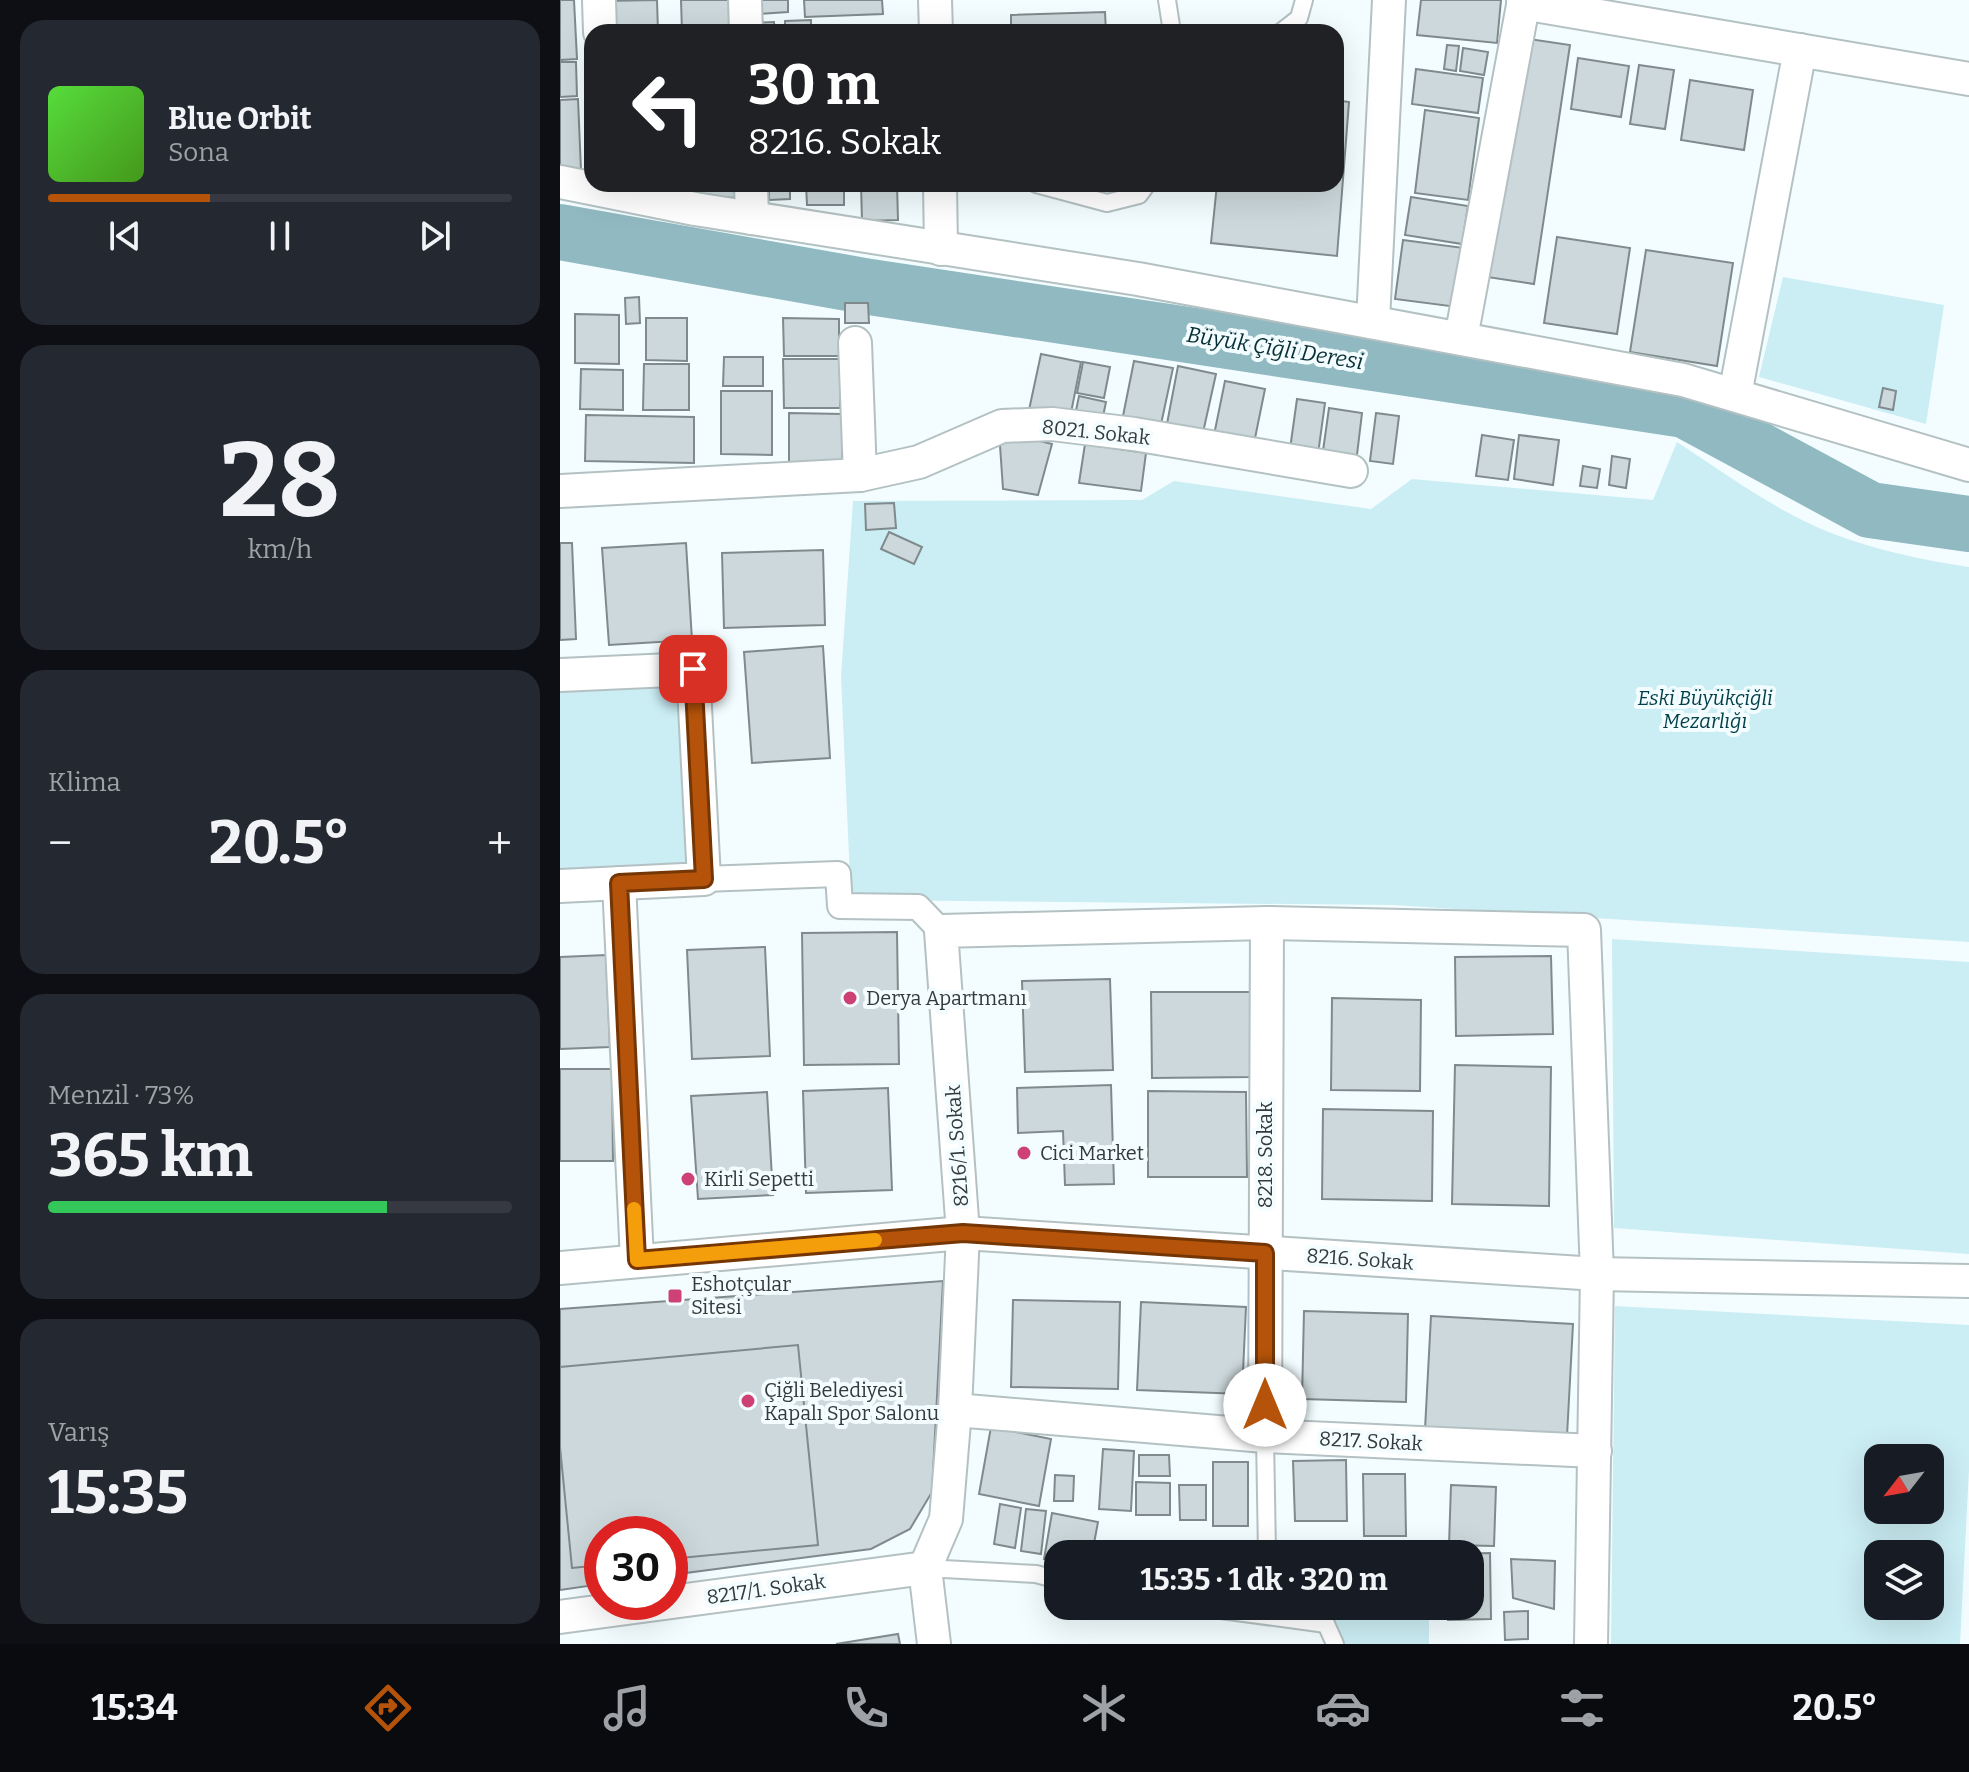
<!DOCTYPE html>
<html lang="tr">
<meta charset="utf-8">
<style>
:root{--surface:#171b24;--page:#242831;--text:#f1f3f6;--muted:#9ea1a6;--line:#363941;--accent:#b45309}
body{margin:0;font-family:Bitter,serif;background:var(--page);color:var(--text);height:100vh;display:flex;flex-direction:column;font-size:30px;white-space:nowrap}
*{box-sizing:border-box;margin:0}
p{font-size:26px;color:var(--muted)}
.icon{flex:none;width:44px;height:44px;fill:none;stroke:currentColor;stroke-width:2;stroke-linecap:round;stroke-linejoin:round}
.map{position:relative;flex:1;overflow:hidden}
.details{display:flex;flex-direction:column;gap:20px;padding:20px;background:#0d0f14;width:560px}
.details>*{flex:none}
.banner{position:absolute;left:24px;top:24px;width:760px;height:168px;border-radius:24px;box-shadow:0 8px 32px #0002;background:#202124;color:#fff;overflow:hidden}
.needle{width:52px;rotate:239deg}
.fabs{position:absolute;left:1304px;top:1444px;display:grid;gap:16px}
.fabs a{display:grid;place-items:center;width:80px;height:80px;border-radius:16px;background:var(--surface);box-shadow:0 8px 32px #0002;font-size:40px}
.speed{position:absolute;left:24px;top:1516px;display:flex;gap:16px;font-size:40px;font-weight:700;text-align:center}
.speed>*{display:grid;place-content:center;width:104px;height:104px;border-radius:50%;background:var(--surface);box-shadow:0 8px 32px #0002;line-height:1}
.speed .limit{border:12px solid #d22;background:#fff;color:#111}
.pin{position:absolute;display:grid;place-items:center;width:68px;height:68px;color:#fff;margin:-34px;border-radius:16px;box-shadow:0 4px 12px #0006}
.me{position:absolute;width:88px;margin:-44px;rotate:0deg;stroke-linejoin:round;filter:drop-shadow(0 0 6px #0008)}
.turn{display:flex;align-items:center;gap:28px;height:168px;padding:0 32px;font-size:36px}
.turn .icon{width:104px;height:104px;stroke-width:2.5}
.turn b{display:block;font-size:56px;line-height:68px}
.big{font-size:60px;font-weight:700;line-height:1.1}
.details .tile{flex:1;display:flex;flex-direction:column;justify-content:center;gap:12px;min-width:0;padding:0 28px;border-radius:24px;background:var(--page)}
.details .dial{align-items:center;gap:0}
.dial b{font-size:104px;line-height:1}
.song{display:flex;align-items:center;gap:24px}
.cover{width:96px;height:96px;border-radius:12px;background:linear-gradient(135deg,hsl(110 70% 55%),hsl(100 70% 35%))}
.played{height:8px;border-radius:4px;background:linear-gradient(90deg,var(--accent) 35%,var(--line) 35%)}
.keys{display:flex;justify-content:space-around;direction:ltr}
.heat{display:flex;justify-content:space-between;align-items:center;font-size:44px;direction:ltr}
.charge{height:12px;border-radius:6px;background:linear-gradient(90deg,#34c759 73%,var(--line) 0)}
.trip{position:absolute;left:484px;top:1540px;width:440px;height:80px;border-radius:24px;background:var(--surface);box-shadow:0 8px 32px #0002;font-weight:700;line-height:80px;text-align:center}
.menu{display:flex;height:128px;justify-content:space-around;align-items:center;background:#090b0e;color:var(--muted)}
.menu .icon{width:56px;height:56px}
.menu .on{color:var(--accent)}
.menu b{font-size:36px;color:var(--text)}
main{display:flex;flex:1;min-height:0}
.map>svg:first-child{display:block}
</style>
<main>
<section class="details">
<div class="tile">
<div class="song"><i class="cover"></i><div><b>Blue Orbit</b><p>Sona</p></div></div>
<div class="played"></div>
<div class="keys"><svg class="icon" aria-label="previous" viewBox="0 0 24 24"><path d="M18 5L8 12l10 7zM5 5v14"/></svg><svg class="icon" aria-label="pause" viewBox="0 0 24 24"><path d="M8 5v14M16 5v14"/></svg><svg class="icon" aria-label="next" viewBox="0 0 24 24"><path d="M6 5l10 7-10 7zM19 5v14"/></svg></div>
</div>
<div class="tile dial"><b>28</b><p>km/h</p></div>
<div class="tile"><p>Klima</p>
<div class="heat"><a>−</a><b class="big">20.5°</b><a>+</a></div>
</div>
<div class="tile"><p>Menzil · 73%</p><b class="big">365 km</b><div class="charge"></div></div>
<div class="tile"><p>Varış</p><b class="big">15:35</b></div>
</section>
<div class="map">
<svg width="1409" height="1644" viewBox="0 0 1409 1644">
<rect width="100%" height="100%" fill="#f3fdff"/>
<g fill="#cbedf4" fill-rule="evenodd">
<path d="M1223,277L1384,305L1366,424L1199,377Z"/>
<path d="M1117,442C1166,474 1217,512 1271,533C1315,550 1363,560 1409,567V942L833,905L291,900L281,677L293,501L582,500L614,481L811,509L852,479L1093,500Z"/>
<path d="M121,682L128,868L0,874V688Z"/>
<path d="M1052,939L1409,962V1254L1054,1228Z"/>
<path d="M1055,1306L1409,1325V1470L1400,1644H1051ZM1370,1458V1510H1318V1458ZM1370,1554V1606H1318V1554Z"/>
<path d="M717,1544H869V1554H724Z"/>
<path d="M759,1606H869V1644H784Z"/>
</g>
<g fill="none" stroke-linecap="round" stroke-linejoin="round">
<path stroke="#91b9c1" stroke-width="56" d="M0,232L310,287L1125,410L1310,510L1409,524"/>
</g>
<g fill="#ccd8db" stroke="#7f8a8c" stroke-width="2">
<path d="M0,0H14L17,59L0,60Z"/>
<path d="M97,0L98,32H48L46,1Z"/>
<path d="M121,0H170L172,32H122Z"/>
<path d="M196,0H228V12L197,14Z"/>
<path d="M244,0H322L323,14L245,17Z"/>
<path d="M861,0H941L937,43L857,35Z"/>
<path d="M545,12L546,32H451V15Z"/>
<path d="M251,20V32H225V21Z"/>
<path d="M214,22L215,32H191V23Z"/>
<path d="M258,25H331L332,32H258Z"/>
<path d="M962,38L1010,45L974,284L927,277Z"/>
<path d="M887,45L899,46L896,71L884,69Z"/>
<path d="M903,48L928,52L924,75L900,71Z"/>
<path d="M1018,58L1069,66L1061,117L1011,109Z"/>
<path d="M0,62H16L17,96L0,97Z"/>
<path d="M1079,65L1114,70L1105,129L1070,124Z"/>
<path d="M856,69L923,78L918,113L852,104Z"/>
<path d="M1130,80L1193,90L1184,150L1121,140Z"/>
<path d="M18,99L21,170L0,166V100Z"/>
<path d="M776,100L789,102L777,256L651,243L657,184L756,188V184H776Z"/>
<path d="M865,110L919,118L908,200L855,193Z"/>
<path d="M123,184H179L178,198L123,195Z"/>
<path d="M209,184H230V199L209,200Z"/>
<path d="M246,184H284V205H247Z"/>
<path d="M301,184H337L338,220L302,221Z"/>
<path d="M851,197L908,206L902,244L845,235Z"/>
<path d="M997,237L1070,248L1057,334L984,323Z"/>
<path d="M843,240L904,248L897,307L835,299Z"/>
<path d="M1086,250L1173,263L1157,366L1070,352Z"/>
<path d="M79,297L80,323L66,324L65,298Z"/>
<path d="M285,303H308L309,323H285Z"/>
<path d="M15,314L59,315V364L15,363Z"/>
<path d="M86,318H127V361L86,360Z"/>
<path d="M223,318L279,319V356H224Z"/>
<path d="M481,354L521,362L510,418L469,410Z"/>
<path d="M164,357H203V386H163Z"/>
<path d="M223,359H280V408H224Z"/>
<path d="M574,361L613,368L600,429L562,421Z"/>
<path d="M523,362L550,367L544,398L517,393Z"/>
<path d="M84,364H129V410H83Z"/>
<path d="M618,366L656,374L642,437L606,429Z"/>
<path d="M21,369L63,370V410L20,409Z"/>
<path d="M665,381L705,389L693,448L653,440Z"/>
<path d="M1323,388L1336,391L1333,410L1319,407Z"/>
<path d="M161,391H212V455L161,454Z"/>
<path d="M519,396L546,402L541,426L514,420Z"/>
<path d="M737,399L765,403L758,454L730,449Z"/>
<path d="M769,408L802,413L796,463L762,458Z"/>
<path d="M229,413L283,414L282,463H229Z"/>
<path d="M816,413L839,416L833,464L810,461Z"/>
<path d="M26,415L134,417V463L25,461Z"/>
<path d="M439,431L492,444L478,495L443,489Z"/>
<path d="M922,435L954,440L948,480L916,476Z"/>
<path d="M959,435L999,440L993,485L954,479Z"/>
<path d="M525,444L586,453L581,491L519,483Z"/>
<path d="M1052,456L1070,459L1066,488L1049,485Z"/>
<path d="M1023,466L1040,469L1037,488L1020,486Z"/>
<path d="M334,503L336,528L306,530L305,504Z"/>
<path d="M329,532L362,547L354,564L321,549Z"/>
<path d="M0,543H12L16,639L0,640Z"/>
<path d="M126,543L132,640L49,645L42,548Z"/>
<path d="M263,550L265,625L164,628L162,553Z"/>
<path d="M263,646L270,758L192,763L184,652Z"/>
<path d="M337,932L339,1064L244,1065L242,933Z"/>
<path d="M205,947L210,1056L132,1059L127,950Z"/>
<path d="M46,955L50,1047L0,1049V957Z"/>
<path d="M991,956L993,1034L896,1036L895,957Z"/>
<path d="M550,979L553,1070L465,1072L462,981Z"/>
<path d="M591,992H692L693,1077L592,1078Z"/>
<path d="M772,998L861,1000L860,1091L771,1090Z"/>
<path d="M895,1065L991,1067L989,1206L892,1204Z"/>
<path d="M0,1069H52L53,1161H0Z"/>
<path d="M551,1085L554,1184L505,1185L503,1131L458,1133L457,1088Z"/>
<path d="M328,1088L332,1190L246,1193L243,1091Z"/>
<path d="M588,1091L686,1092L687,1177H588Z"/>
<path d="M207,1092L213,1195L138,1199L131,1096Z"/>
<path d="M763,1109L873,1111L872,1201L762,1199Z"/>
<path d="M383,1281L372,1492L350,1529L311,1549L110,1575V1534H42V1584L0,1590V1309Z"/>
<path d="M453,1300L560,1302L558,1389L451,1387Z"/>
<path d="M581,1302L686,1307L682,1394L577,1390Z"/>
<path d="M744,1311L848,1314L846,1402L742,1399Z"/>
<path d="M871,1316L1013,1324L1007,1436L865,1429Z"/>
<path d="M238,1345L258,1545L110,1559V1534H42V1565L12,1568L0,1447V1367Z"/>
<path d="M431,1427L491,1439L479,1506L419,1494Z"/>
<path d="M543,1449L574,1451L571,1511L539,1509Z"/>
<path d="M579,1455H609L610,1476H579Z"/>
<path d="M786,1460L787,1521H735L733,1461Z"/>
<rect x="653" y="1462" width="35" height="64"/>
<path d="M803,1474H845L846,1536H804Z"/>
<path d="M495,1475L514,1476L513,1501H494Z"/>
<path d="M576,1482L610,1483V1515H576Z"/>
<path d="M619,1485H646V1520H620Z"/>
<path d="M891,1485L936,1487L934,1546L889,1545Z"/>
<path d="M440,1504L461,1508L455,1548L434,1544Z"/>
<path d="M466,1509L486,1511L481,1554L461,1551Z"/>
<path d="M492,1513L538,1522L532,1554H498V1562L484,1559Z"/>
<path d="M930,1553L931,1619L888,1620V1606H910V1554H889Z"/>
<path d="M951,1559L995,1561L994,1609L953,1598Z"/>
<path d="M968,1611V1639L945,1640L944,1612Z"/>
<path d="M338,1634L340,1644H276Z"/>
</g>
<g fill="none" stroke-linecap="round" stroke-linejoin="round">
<g stroke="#b4c1c3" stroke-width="20">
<g id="service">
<path d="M607,0L612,32"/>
<path d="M721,32L739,18L744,0"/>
<path d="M476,184L547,203L579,195L587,184"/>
<path d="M705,1436L707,1554"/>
<path d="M365,1568L476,1574L498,1580"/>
<path d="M631,1606L766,1624"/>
<path d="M751,1606L766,1624L775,1644"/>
</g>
</g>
<g stroke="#b4c1c3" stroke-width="28">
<path id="pedestrian" d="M144,879L278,874L280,906L358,907L381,931"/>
</g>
<g stroke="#b4c1c3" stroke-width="36">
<g id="minor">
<path d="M39,0L40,32"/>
<path d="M185,0L186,32"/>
<path d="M375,0L376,32"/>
<path d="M963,3L1409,79"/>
<path d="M0,182L135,209L578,279L1123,380L1409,465"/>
<path d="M191,184L192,218"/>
<path d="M380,184L381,249"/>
<path d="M813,321L829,0"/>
<path d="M901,338L964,0"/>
<path d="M295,343L300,475"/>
<path d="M1175,395L1240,50"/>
<path d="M0,491L300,475L359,462L442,426L492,424L574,434L791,471"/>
<path d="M0,675L133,669L144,879L0,886"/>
<path d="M59,883L77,1260"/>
<path d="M0,1268L403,1233L1037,1274L1409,1281"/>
<path d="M395,1410L705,1436L1035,1451"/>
<path d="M705,1436L707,923"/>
<path d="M0,1617L365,1568"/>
<path d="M374,1644L365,1568L386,1519L395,1410L403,1233L381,931L707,923L1024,930L1037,1274L1031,1644"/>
</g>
</g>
<use href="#service" stroke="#fff" stroke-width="16"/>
<use href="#pedestrian" stroke="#fff" stroke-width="24"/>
<use href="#minor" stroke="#fff" stroke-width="32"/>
</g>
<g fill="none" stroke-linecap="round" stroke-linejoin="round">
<g stroke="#753606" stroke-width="20">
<path id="route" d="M133,669L144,879L59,883L77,1260L403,1233L705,1253V1405"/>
</g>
<use href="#route" stroke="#b45309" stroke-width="14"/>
<path stroke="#f59e0b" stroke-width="14" d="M74,1209L77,1260L315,1240"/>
</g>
<g fill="#cd4175" stroke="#f3fdff" stroke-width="3">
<circle cx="290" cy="998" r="8"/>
<circle cx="464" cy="1153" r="8"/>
<circle cx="128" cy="1179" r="8"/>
<rect x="107" y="1288" width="16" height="16" rx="4"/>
<circle cx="188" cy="1401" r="8"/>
</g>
<g text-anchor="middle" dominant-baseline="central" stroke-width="8" stroke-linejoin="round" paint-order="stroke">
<g font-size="20" fill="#353a3b" stroke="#f3fdff">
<text transform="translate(536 432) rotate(6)">8021. Sokak</text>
<text transform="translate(397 1146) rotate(-94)">8216/1. Sokak</text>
<text transform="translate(705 1155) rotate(-90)">8218. Sokak</text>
<text transform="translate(800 1259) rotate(4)">8216. Sokak</text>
<text transform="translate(811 1441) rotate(3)">8217. Sokak</text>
<text transform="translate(206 1589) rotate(-8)">8217/1. Sokak</text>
</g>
<g font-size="20" font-style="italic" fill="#003e48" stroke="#f3fdff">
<text x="1145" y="698">Eski Büyükçiğli<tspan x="1145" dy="23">Mezarlığı</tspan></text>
</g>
<g font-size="20" fill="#353a3b" stroke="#f3fdff" text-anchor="start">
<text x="306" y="998">Derya Apartmanı</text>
<text x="480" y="1153">Cici Market</text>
<text x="144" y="1179">Kirli Sepetti</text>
<text x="131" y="1284">Eshotçular<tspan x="131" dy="23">Sitesi</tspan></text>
<text x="204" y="1390">Çiğli Belediyesi<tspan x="204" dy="23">Kapalı Spor Salonu</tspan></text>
</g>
<g font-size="22" font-style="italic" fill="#072f36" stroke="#f3fdff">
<text transform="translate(715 348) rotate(9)">Büyük Çiğli Deresi</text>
</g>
</g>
</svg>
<div class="fabs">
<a><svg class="needle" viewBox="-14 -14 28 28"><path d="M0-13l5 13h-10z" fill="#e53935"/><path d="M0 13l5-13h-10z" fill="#9ea1a6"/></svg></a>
<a><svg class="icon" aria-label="layers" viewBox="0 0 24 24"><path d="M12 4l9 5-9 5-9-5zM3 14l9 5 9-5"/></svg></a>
</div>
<div class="speed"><div class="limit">30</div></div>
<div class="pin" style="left:133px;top:669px;background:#d93025"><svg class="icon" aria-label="arrive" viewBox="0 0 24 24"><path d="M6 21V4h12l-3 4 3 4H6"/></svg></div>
<svg class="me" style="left:705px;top:1405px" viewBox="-20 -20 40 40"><circle r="19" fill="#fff"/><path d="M0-13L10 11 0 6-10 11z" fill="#b45309"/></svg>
<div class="trip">15:35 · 1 dk · 320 m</div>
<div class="banner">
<div class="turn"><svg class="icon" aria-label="left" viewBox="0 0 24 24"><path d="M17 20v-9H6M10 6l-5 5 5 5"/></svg><div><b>30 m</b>8216. Sokak</div></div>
</div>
</div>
</main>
<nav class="menu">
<b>15:34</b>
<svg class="icon on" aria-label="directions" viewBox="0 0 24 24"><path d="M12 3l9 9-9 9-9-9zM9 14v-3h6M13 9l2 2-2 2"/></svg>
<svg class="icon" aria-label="music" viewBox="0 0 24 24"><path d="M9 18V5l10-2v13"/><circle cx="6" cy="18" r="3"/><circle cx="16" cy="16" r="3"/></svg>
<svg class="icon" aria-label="phone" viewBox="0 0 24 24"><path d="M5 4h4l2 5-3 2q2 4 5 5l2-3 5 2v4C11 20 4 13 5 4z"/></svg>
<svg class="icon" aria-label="climate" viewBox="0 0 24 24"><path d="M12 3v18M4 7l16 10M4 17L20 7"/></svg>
<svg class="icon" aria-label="car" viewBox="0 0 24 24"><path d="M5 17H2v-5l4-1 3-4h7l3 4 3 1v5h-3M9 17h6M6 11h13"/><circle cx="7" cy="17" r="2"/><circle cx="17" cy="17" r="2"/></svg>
<svg class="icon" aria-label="filters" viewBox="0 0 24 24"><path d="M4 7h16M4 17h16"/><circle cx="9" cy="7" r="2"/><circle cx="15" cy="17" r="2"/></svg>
<b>20.5°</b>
</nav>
